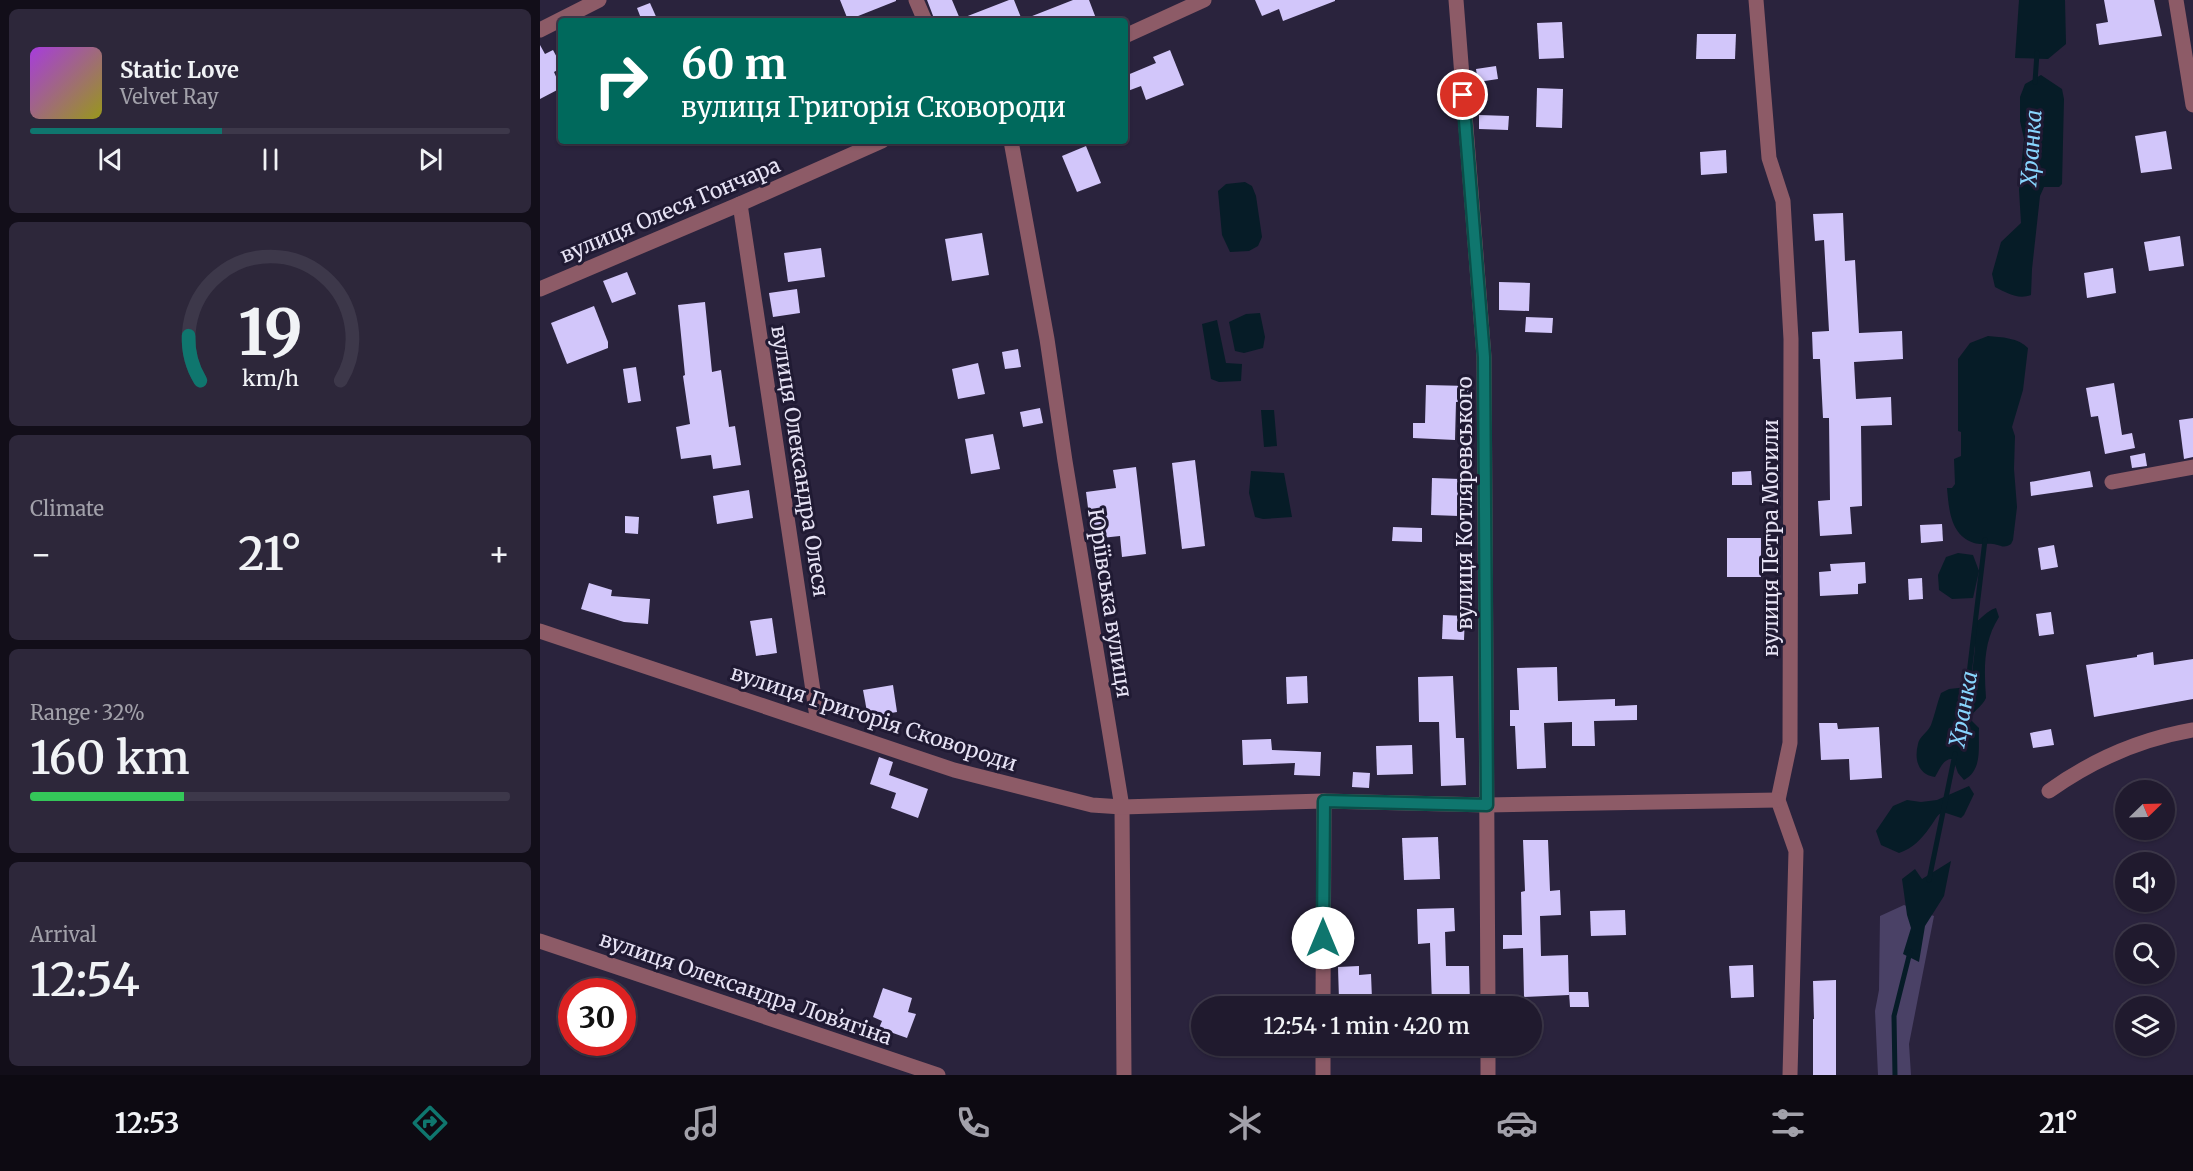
<!DOCTYPE html>
<meta charset="utf-8">
<style>
:root{--surface:#201a2e;--page:#2d273a;--text:#f1f3f6;--muted:#a2a1aa;--line:#3d384a;--accent:#0f766e}
body{margin:0;font-family:Merriweather,serif;background:var(--page);color:var(--text);height:100vh;display:flex;flex-direction:column;font-size:22px;white-space:nowrap}
*{box-sizing:border-box;margin:0}
p{font-size:20px;color:var(--muted)}
.icon{flex:none;width:33px;height:33px;fill:none;stroke:currentColor;stroke-width:2;stroke-linecap:round;stroke-linejoin:round}
.map{position:relative;flex:1;overflow:hidden}
.details{display:flex;flex-direction:column;gap:9px;padding:9px;background:#120e19;width:540px}
.details>*{flex:none}
.banner{position:absolute;left:18px;top:18px;width:570px;height:126px;border-radius:6px;box-shadow:0 2px 4px #0004,0 0 0 2px var(--line);background:#00695c;color:#fff;overflow:hidden}
.needle{width:39px;rotate:67deg}
.controls{position:absolute;left:1575px;top:780px;display:grid;gap:12px}
.controls a{display:grid;place-items:center;width:60px;height:60px;border-radius:50%;background:var(--surface);box-shadow:0 2px 4px #0004,0 0 0 2px var(--line);font-size:30px}
.speed{position:absolute;left:18px;top:978px;display:flex;gap:12px;font-size:30px;font-weight:700;text-align:center}
.speed>*{display:grid;place-content:center;width:78px;height:78px;border-radius:50%;background:var(--surface);box-shadow:0 2px 4px #0004,0 0 0 2px var(--line);line-height:1}
.speed .limit{border:9px solid #d22;background:#fff;color:#111}
.pin{position:absolute;display:grid;place-items:center;width:51px;height:51px;color:#fff;margin:-26px;border:3px solid #fff;border-radius:50%;box-shadow:0 2px 6px #0007}
.me{position:absolute;width:66px;margin:-33px;rotate:0deg;stroke-linejoin:round;filter:drop-shadow(0 0 4px #0008)}
.turn{display:flex;align-items:center;gap:21px;height:126px;padding:0 24px;font-size:27px}
.turn .icon{width:78px;height:78px;stroke-width:2.5}
.turn b{display:block;font-size:42px;line-height:51px}
.big{font-size:45px;font-weight:600;line-height:1.1}
.details .widget{flex:1;display:flex;flex-direction:column;justify-content:center;gap:9px;min-width:0;padding:0 21px;border-radius:9px;background:var(--page)}
.details .dial{align-items:center;gap:0}
.dial svg{height:156px;overflow:visible;fill:none;stroke:var(--line);stroke-width:7;stroke-linecap:round;text-anchor:middle}
.dial text{fill:var(--text);stroke:none}
.song{display:flex;align-items:center;gap:18px}
.cover{width:72px;height:72px;border-radius:9px;background:linear-gradient(135deg,hsl(280 70% 55%),hsl(60 70% 35%))}
.played{height:6px;border-radius:3px;background:linear-gradient(90deg,var(--accent) 40%,var(--line) 40%)}
.keys{display:flex;justify-content:space-around;direction:ltr}
.heat{display:flex;justify-content:space-between;align-items:center;font-size:33px;direction:ltr}
.charge{height:9px;border-radius:4px;background:linear-gradient(90deg,#34c759 32%,var(--line) 0)}
.trip{position:absolute;left:651px;top:996px;width:351px;height:60px;border-radius:30px;background:var(--surface);box-shadow:0 2px 4px #0004,0 0 0 2px var(--line);font-weight:600;line-height:60px;text-align:center}
.tabs{display:flex;height:96px;justify-content:space-around;align-items:center;background:#0d0a12;color:var(--muted)}
.tabs .icon{width:42px;height:42px}
.tabs .active{color:var(--accent)}
.tabs b{font-size:27px;color:var(--text)}
main{display:flex;flex:1;min-height:0}
.map>svg:first-child{display:block}
</style>
<main>
<section class="details">
<div class="widget">
<div class="song"><i class="cover"></i><div><b>Static Love</b><p>Velvet Ray</p></div></div>
<div class="played"></div>
<div class="keys"><svg class="icon" aria-label="previous" viewBox="0 0 24 24"><path d="M18 5L8 12l10 7zM5 5v14"/></svg><svg class="icon" aria-label="pause" viewBox="0 0 24 24"><path d="M8 5v14M16 5v14"/></svg><svg class="icon" aria-label="next" viewBox="0 0 24 24"><path d="M6 5l10 7-10 7zM19 5v14"/></svg></div>
</div>
<div class="widget dial"><svg viewBox="0 0 100 80">
<path d="M14 69A42 42 0 1 1 86 69"/>
<path d="M14 69A42 42 0 0 1 8 46" stroke="#0f766e"/>
<text x="50" y="56" font-size="32" font-weight="700">19</text>
<text x="50" y="72" font-size="11">km/h</text>
</svg></div>
<div class="widget"><p>Climate</p>
<div class="heat"><a>−</a><b class="big">21°</b><a>+</a></div>
</div>
<div class="widget"><p>Range · 32%</p><b class="big">160 km</b><div class="charge"></div></div>
<div class="widget"><p>Arrival</p><b class="big">12:54</b></div>
</section>
<div class="map">
<svg width="1653" height="1075" viewBox="0 0 1653 1075">
<rect width="100%" height="100%" fill="#2a233d"/>
<path fill="#4a4166" d="M1364,905L1394,916L1369,1044L1371,1075H1338L1335,1011L1339,990L1340,916Z"/>
<g fill="#061c27">
<path d="M1479,0H1525L1526,44L1508,59L1475,58Z"/>
<path d="M1501,75L1522,89L1524,99L1522,184L1519,187H1504L1500,196L1492,269L1491,295C1478,300 1467,293 1455,287L1452,274L1461,242L1481,223L1479,190L1484,139L1480,121V97L1485,84Z"/>
<path d="M705,182L712,186L716,196L722,237L718,246L709,251L690,252L682,235L678,191L686,184Z"/>
<path d="M720,313L725,337L723,348L704,353L695,351L689,322L706,314Z"/>
<path d="M677,320L686,363L702,364L701,381L679,382L671,379L662,324Z"/>
<path d="M1448,336C1461,337 1479,338 1488,348L1483,390L1472,427L1475,436L1474,469L1477,507L1473,540L1471,544C1463,549 1461,545 1453,544C1447,543 1441,545 1434,543C1410,535 1409,509 1407,488H1412L1415,484L1414,459L1421,456V432L1418,431V359L1430,343Z"/>
<path d="M721,410H734L737,446L724,447Z"/>
<path d="M711,471L744,473L752,517L723,519L715,517L709,493Z"/>
<path d="M1418,553L1433,555L1439,571L1433,598L1412,599L1399,590L1398,575L1406,557Z"/>
<path d="M1456,608L1459,617C1443,642 1444,669 1446,698C1443,705 1435,710 1431,716L1432,721L1439,728C1438,747 1443,770 1424,780L1418,773L1413,759C1403,758 1400,769 1395,777C1378,775 1374,759 1378,744C1379,737 1388,732 1391,725C1395,714 1397,703 1401,693L1409,689L1428,687L1431,683L1435,648L1434,623C1443,618 1446,611 1456,608Z"/>
<path d="M1429,786L1434,794L1424,815L1421,818L1403,812C1396,815 1395,821 1390,827C1381,840 1373,848 1359,853L1341,845L1336,831L1353,806L1367,800L1381,802L1397,800Z"/>
<path d="M1411,861L1404,896L1385,926L1379,962L1363,954L1371,928L1367,915L1362,879L1375,869L1382,879Z"/>
</g>
<g fill="none" stroke-linecap="round" stroke-linejoin="round">
<g stroke="#061c27" stroke-width="5">
<path d="M1495,82L1497,53"/>
<path d="M1427,691L1445,540"/>
<path d="M1389,880L1415,754"/>
<path d="M1355,1075L1354,1016L1370,952"/>
</g>
</g>
<g fill="#d2c6fa">
<path d="M300,0H356V1L308,20Z"/>
<path d="M387,0H412L420,19L469,0H474L482,20L533,0H549L557,21H395Z"/>
<path d="M715,0H795V1L743,21L739,9L722,16Z"/>
<path d="M1564,0H1614L1622,36L1559,45L1556,24L1568,22Z"/>
<path d="M110,3L118,21H102L97,8Z"/>
<path d="M1022,22L1024,58L999,59L997,23Z"/>
<path d="M1157,34H1196L1195,59H1156Z"/>
<path d="M0,45L5,54L13,50L21,65V68L14,72L21,88L0,99Z"/>
<path d="M630,50L644,85L606,100L601,86L585,92V76L616,63L613,57Z"/>
<path d="M956,66L958,79L938,82L936,69Z"/>
<path d="M997,88L1023,89L1022,128L996,127Z"/>
<path d="M939,115L969,116L968,130L939,129Z"/>
<path d="M1626,131L1632,169L1601,173L1595,136Z"/>
<path d="M546,146L561,183L537,192L522,156Z"/>
<path d="M1186,150L1187,173L1161,175L1160,152Z"/>
<path d="M1303,213L1305,261L1315,260L1319,333L1362,331L1363,359L1314,362L1316,399L1351,397L1352,425L1321,426L1322,506L1310,507L1312,534L1280,536L1278,501L1290,500L1289,418H1283L1280,359H1273L1272,332L1289,331L1284,240L1275,241L1273,214Z"/>
<path d="M442,233L449,275L412,281L405,239Z"/>
<path d="M1640,236L1644,266L1609,271L1604,242Z"/>
<path d="M281,248L285,277L248,282L244,253Z"/>
<path d="M1573,268L1576,293L1547,298L1544,273Z"/>
<path d="M87,272L96,294L72,303L63,281Z"/>
<path d="M959,282L990,283L989,311L959,310Z"/>
<path d="M257,289L260,313L233,317L229,293Z"/>
<path d="M165,302L172,372L181,370L189,427L195,426L201,465L173,469L171,455L141,459L136,427L150,424L143,376L145,375L138,305Z"/>
<path d="M54,306L68,342V348L27,364L11,323Z"/>
<path d="M986,317L1013,318L1012,333L985,332Z"/>
<path d="M478,349L481,367L465,369L462,352Z"/>
<path d="M438,363L445,394L418,399L412,369Z"/>
<path d="M96,367L101,401L88,403L83,369Z"/>
<path d="M1574,383L1582,435L1592,433L1595,448L1565,454L1558,416L1551,417L1546,388Z"/>
<path d="M886,385L929,386L928,402H916L915,440L873,438V423H885Z"/>
<path d="M500,408L503,423L483,427L480,412Z"/>
<path d="M1653,418V457L1644,459L1639,420Z"/>
<path d="M453,434L460,469L431,474L425,439Z"/>
<path d="M1605,453L1607,466L1592,468L1590,456Z"/>
<path d="M655,460L665,546L642,549L632,463Z"/>
<path d="M596,467L606,554L582,557L580,536L552,539L546,492L576,488L573,470Z"/>
<path d="M1211,471L1212,485H1192V472Z"/>
<path d="M1550,471L1553,487L1491,496L1490,482Z"/>
<path d="M892,478L920,479L919,516L891,515Z"/>
<path d="M209,490L213,518L177,524L173,496Z"/>
<path d="M85,516L99,517L98,534L85,533Z"/>
<path d="M1402,524L1403,541L1381,543L1380,525Z"/>
<path d="M853,527L882,528V542L852,541Z"/>
<rect x="1187" y="538" width="34" height="39"/>
<path d="M1514,545L1518,567L1501,570L1498,548Z"/>
<path d="M1325,562L1326,583L1318,584V594L1280,596L1279,572L1291,571L1290,564Z"/>
<path d="M1382,578L1383,599L1369,600L1368,579Z"/>
<path d="M49,583L72,590L71,596L110,599L108,624L84,622L41,609Z"/>
<path d="M1511,612L1514,634L1499,636L1496,614Z"/>
<path d="M903,615L925,616L924,640L902,639Z"/>
<path d="M232,618L237,653L216,656L210,621Z"/>
<path d="M1613,652L1614,665L1653,659V699L1554,717L1546,665L1597,657V655Z"/>
<path d="M1017,667L1018,701L1075,699V706L1097,705V720L1054,721L1055,746H1032V722L1004,723L1006,768L977,769L975,726H970V710H979L977,668Z"/>
<path d="M767,676L768,703L747,704L746,677Z"/>
<path d="M913,676L916,738H924L926,785L901,786L899,722H879L878,677Z"/>
<path d="M353,685L357,712L328,717L323,690Z"/>
<path d="M1279,723H1297L1298,729L1339,727L1342,778L1310,780L1309,759L1281,760Z"/>
<path d="M1511,729L1514,745L1493,748L1490,733Z"/>
<path d="M731,739L732,750L781,752L780,776L754,775L755,763L703,765L702,740Z"/>
<path d="M872,745L873,774L837,775L836,746Z"/>
<path d="M339,757L353,762L349,775L388,789L378,818L351,808L356,793L330,784Z"/>
<path d="M813,772L830,773L829,788L812,787Z"/>
<path d="M898,837L900,879L864,880L862,838Z"/>
<path d="M983,840H1008L1010,891L1020,890L1021,915L1000,916L1001,956L1028,955L1029,995L984,997L983,948L963,949V935H982L981,892L985,891Z"/>
<path d="M914,908L915,931L905,932L906,966H929L930,1004L892,1005L890,943L878,944L877,909Z"/>
<path d="M1085,910L1086,935L1051,936L1050,911Z"/>
<path d="M1213,965L1214,997L1191,998L1189,966Z"/>
<path d="M819,966V975L831,974L832,999L799,1000L798,967Z"/>
<path d="M1296,980V1075H1273V1019H1274L1273,981Z"/>
<path d="M343,988L372,998L368,1012L376,1014L367,1038L339,1028L342,1021L333,1017Z"/>
<path d="M1029,992H1048L1049,1007H1030Z"/>
</g>
<g fill="none" stroke-linecap="round" stroke-linejoin="round">
<g stroke="#8d5b67" stroke-width="15">
<path d="M376,0L385,21"/>
<path d="M916,0L944,357L948,1006"/>
<path d="M1216,0L1229,158L1243,201L1251,339L1250,743L1238,800L1256,851L1250,1075"/>
<path d="M1636,0L1653,105"/>
<path d="M0,30L59,0"/>
<path d="M585,36L664,0"/>
<path d="M471,141L507,339L525,461L582,807L584,1075"/>
<path d="M200,204L278,724"/>
<path d="M0,289L200,204L342,141"/>
<path d="M1572,482L1653,467"/>
<path d="M0,631L414,770L552,805L582,807L784,801L947,805L1238,800"/>
<path d="M1509,791C1551,761 1601,739 1653,730"/>
<path d="M0,941L398,1075"/>
<path d="M783,1006L784,801"/>
<path d="M948,1046V1075"/>
<path d="M783,1075V1046"/>
</g>
</g>
<g fill="none" stroke-linecap="round" stroke-linejoin="round">
<g stroke="#0a4d48" stroke-width="15">
<path id="route" d="M783,938L784,801L947,805L944,357L923,95"/>
</g>
<use href="#route" stroke="#0f766e" stroke-width="10"/>
</g>
<g text-anchor="middle" dominant-baseline="central" stroke-width="6" stroke-linejoin="round" paint-order="stroke">
<g font-size="21" fill="#e7e3f5" stroke="#201a33">
<text transform="translate(130 210) rotate(-23)">вулиця Олеся Гончара</text>
<text transform="translate(260 461) rotate(81)">вулиця Олександра Олеся</text>
<text transform="translate(924 503) rotate(-90)">вулиця Котляревського</text>
<text transform="translate(1230 538) rotate(-90)">вулиця Петра Могили</text>
<text transform="translate(570 603) rotate(81)">Юріївська вулиця</text>
<text transform="translate(334 718) rotate(18)">вулиця Григорія Сковороди</text>
<text transform="translate(206 988) rotate(19)">вулиця Олександра Ловʼягіна</text>
</g>
<g font-size="22" font-style="italic" fill="#88d5fe" stroke="#201a33">
<text transform="translate(1491 148) rotate(-86)">Хранка</text>
<text transform="translate(1423 709) rotate(-80)">Хранка</text>
</g>
</g>
</svg>
<div class="controls">
<a><svg class="needle" viewBox="-14 -14 28 28"><path d="M0-13l5 13h-10z" fill="#e53935"/><path d="M0 13l5-13h-10z" fill="#a2a1aa"/></svg></a>
<a><svg class="icon" aria-label="sound" viewBox="0 0 24 24"><path d="M4 9h4l5-4v14l-5-4H4zM17 9q2 3 0 6"/></svg></a>
<a><svg class="icon" aria-label="search" viewBox="0 0 24 24"><circle cx="10" cy="10" r="6"/><path d="M15 15l6 6"/></svg></a>
<a><svg class="icon" aria-label="layers" viewBox="0 0 24 24"><path d="M12 4l9 5-9 5-9-5zM3 14l9 5 9-5"/></svg></a>
</div>
<div class="speed"><div class="limit">30</div></div>
<div class="pin" style="left:923px;top:95px;background:#d93025"><svg class="icon" aria-label="arrive" viewBox="0 0 24 24"><path d="M6 21V4h12l-3 4 3 4H6"/></svg></div>
<svg class="me" style="left:783px;top:938px" viewBox="-20 -20 40 40"><circle r="19" fill="#fff"/><path d="M0-13L10 11 0 6-10 11z" fill="#0f766e"/></svg>
<div class="trip">12:54 · 1 min · 420 m</div>
<div class="banner">
<div class="turn"><svg class="icon" aria-label="right" viewBox="0 0 24 24"><path d="M7 20v-9h11M14 6l5 5-5 5"/></svg><div><b>60 m</b>вулиця Григорія Сковороди</div></div>
</div>
</div>
</main>
<nav class="tabs">
<b>12:53</b>
<svg class="icon active" aria-label="directions" viewBox="0 0 24 24"><path d="M12 3l9 9-9 9-9-9zM9 14v-3h6M13 9l2 2-2 2"/></svg>
<svg class="icon" aria-label="music" viewBox="0 0 24 24"><path d="M9 18V5l10-2v13"/><circle cx="6" cy="18" r="3"/><circle cx="16" cy="16" r="3"/></svg>
<svg class="icon" aria-label="phone" viewBox="0 0 24 24"><path d="M5 4h4l2 5-3 2q2 4 5 5l2-3 5 2v4C11 20 4 13 5 4z"/></svg>
<svg class="icon" aria-label="climate" viewBox="0 0 24 24"><path d="M12 3v18M4 7l16 10M4 17L20 7"/></svg>
<svg class="icon" aria-label="car" viewBox="0 0 24 24"><path d="M5 17H2v-5l4-1 3-4h7l3 4 3 1v5h-3M9 17h6M6 11h13"/><circle cx="7" cy="17" r="2"/><circle cx="17" cy="17" r="2"/></svg>
<svg class="icon" aria-label="filters" viewBox="0 0 24 24"><path d="M4 7h16M4 17h16"/><circle cx="9" cy="7" r="2"/><circle cx="15" cy="17" r="2"/></svg>
<b>21°</b>
</nav>
